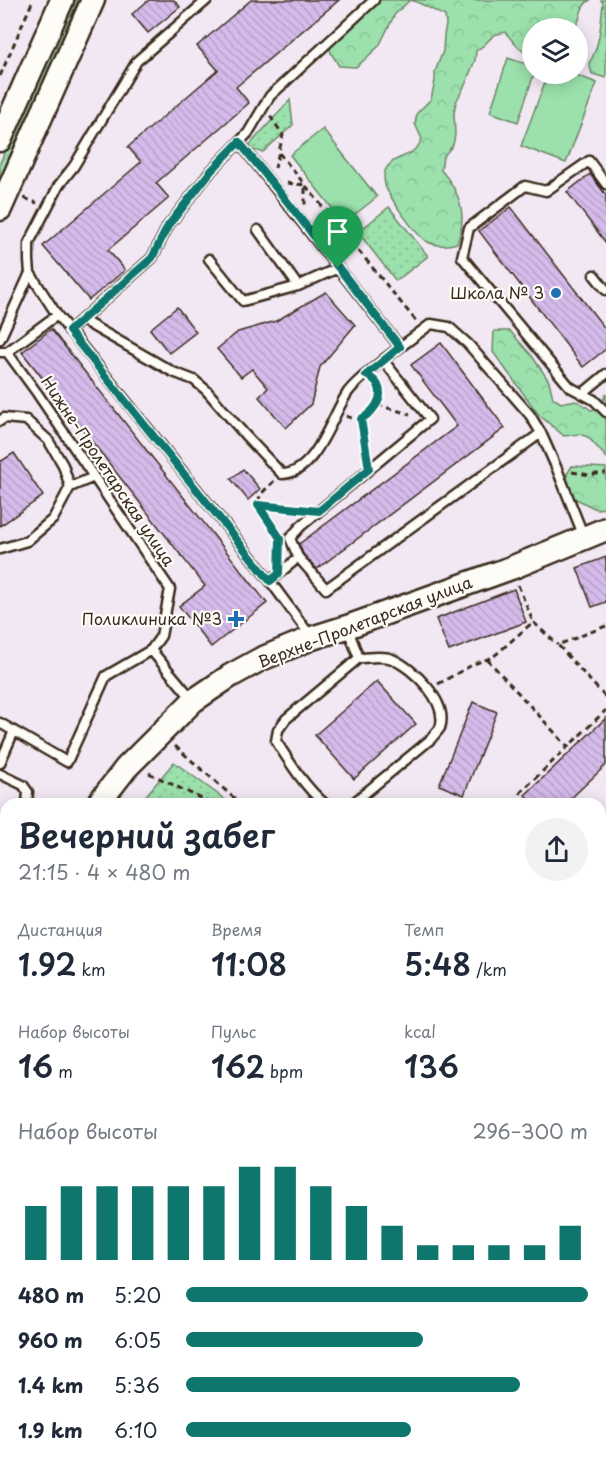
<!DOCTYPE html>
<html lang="ru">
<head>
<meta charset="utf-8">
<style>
  body { margin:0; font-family:"Playpen Sans",sans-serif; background:#f2f2f3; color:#1f2937; height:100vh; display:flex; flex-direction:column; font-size:22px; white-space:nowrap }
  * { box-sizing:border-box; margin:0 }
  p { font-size:20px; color:#747a83 }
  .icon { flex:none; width:33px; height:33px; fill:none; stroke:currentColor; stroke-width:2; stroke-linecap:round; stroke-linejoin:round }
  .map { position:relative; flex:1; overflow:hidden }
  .panel { position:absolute; left:0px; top:798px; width:606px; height:666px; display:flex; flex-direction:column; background:#fff; border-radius:18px 18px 0 0; box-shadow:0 3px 15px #0003 }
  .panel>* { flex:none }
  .controls { position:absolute; left:522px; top:18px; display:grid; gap:12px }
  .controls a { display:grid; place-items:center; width:66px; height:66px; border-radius:50%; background:#fff; box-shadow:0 3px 15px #0003; font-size:30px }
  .pin { position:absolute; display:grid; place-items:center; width:51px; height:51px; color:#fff; margin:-62px -26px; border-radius:50% 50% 50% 0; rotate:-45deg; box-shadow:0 0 6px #0007 }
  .pin .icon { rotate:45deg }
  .round { display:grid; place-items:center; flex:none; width:63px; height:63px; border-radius:32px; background:#f2f2f3 }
  .head { display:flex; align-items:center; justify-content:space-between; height:102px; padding:0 18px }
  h1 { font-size:33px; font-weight:600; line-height:45px }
  .metrics { display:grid; grid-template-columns:repeat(3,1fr); gap:9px; height:102px; padding:6px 18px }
  .metrics div { display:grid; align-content:center }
  .metrics b { font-size:30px; font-weight:600 }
  .metrics small { font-size:16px; font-weight:400 }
  .metrics p { font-size:16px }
  .chart { height:168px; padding:12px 18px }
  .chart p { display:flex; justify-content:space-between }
  .chart svg { width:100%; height:108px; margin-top:6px; stroke:#0f766e; stroke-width:6 }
  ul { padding:0 18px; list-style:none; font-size:20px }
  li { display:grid; grid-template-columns:96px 72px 1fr; align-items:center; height:45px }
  li i { height:15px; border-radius:8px; background:#0f766e }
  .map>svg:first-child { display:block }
  .grass { fill:url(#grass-tufts); stroke:#6c8666; stroke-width:1.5 }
  .forest { fill:url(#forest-crowns); stroke:#6c8666; stroke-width:1.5 }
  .park { fill:url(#park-dots); stroke:#6c8666; stroke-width:1.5 }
  .garden { fill:#9ce1ad; stroke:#6c8666; stroke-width:1.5 }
  .building { fill:url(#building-back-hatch); stroke:#3b2a1e; stroke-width:1.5 }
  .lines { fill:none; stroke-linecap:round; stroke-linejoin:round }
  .lane-casing { stroke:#3b2a1e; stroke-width:13 }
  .secondary-casing { stroke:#3b2a1e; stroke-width:27 }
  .path { stroke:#3b2a1e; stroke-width:3; stroke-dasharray:6 4.5; stroke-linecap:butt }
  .lane { stroke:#fdfcf7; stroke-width:8 }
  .secondary { stroke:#fdfcf7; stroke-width:22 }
  .route-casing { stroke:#fff; stroke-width:12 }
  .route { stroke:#0f766e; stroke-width:8 }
  .poi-dot { fill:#1f6fb2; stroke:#fdfcf7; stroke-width:2 }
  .labels { text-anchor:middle; stroke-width:4.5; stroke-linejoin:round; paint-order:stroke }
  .poi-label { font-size:16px; fill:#3b2a1e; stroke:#fdfcf7; text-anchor:end }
  .street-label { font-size:16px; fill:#3b2a1e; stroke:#fdfcf7 }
</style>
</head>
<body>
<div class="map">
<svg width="606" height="1464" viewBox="0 0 606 1464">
  <defs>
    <pattern id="grass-tufts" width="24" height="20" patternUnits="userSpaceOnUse" patternTransform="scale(1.5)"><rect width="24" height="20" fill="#9ce1ad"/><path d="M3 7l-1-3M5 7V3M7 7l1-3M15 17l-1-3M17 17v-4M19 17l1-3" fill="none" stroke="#87c194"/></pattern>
    <pattern id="forest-crowns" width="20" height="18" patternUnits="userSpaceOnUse" patternTransform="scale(1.5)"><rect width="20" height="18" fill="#9ce1ad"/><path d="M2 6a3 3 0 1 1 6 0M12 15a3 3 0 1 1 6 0" fill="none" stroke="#87c194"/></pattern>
    <pattern id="park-dots" width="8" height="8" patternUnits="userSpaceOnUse" patternTransform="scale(1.5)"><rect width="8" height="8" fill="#9ce1ad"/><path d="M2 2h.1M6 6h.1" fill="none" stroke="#87c194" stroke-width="1.8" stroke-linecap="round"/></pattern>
    <pattern id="building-back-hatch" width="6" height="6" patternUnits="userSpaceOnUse" patternTransform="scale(1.5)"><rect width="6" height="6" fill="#d4bbea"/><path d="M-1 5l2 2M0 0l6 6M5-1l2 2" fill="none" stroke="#b7a1c8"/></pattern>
  </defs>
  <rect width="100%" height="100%" fill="#f1e8f3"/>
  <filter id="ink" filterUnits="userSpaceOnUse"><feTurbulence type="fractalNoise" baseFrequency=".0167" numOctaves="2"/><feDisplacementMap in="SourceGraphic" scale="12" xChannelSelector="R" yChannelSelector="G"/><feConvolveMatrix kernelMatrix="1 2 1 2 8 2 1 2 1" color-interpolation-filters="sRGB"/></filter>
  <g filter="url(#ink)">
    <path class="grass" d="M 69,0 L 78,0 L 0,184 L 0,163 Z
      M 65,1458 L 104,1458 L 120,1464 L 66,1464 Z"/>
    <path class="forest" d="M 374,0 L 590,0 C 577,8 583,20 574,28 L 532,28 L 532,59 L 516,45 L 505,32 L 494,35 L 484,45 L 476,51 L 475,60 L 466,83 L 456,102 L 454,112 L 455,135 L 453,145 L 443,157 L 441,170 C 460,192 468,215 457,243 C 447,246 435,246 426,241 C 415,234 389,197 385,185 C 384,180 383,175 385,171 C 391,157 405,159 414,150 C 418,148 420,143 422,139 L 415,124 L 417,113 L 431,99 L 435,81 L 435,72 L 443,51 L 444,35 L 446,25 L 445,16 C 433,11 423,3 410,0 L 395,14 L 379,46 L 363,61 L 356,67 L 339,66 L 331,53 L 329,43 Z
      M 601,0 L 606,0 L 606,78 L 592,74 L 589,63 C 600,47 601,22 603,3 Z
      M 494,331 L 510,331 L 532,356 L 549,381 L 553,398 L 561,403 C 576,399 579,401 591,410 L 600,408 L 606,393 L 606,457 L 588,437 L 579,434 L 564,436 L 539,415 L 493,352 Z
      M 572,466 L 606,468 L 606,508 L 596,509 L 574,498 L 568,491 L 567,474 Z
      M 600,1212 L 606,1216 L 606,1283 L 600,1279 Z"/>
    <path class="park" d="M 290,100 L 293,125 L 263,152 L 246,149 Z
      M 389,207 L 428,256 L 396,281 L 358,232 Z
      M 174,762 L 231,804 L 139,804 Z"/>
    <path class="garden" d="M 508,58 L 532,66 L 532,74 L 534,74 L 518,122 L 490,112 Z
      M 548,74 L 574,74 L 597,83 L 566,163 L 521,146 Z
      M 323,129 L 377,197 L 344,223 L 290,155 Z"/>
    <path class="building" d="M 149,0 L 174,0 L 180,7 L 148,33 L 132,14 Z
      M 251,0 L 339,0 L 236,87 L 249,103 L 156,183 L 169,198 L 108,250 L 125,270 L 89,300 L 43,246 L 141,162 L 128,147 L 218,70 L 197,46 Z
      M 590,174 L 606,195 L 606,243 L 567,192 Z
      M 511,207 L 606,330 L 606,349 L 583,367 L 479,231 Z
      M 326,292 L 355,325 L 320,367 L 311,404 L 286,428 L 259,397 L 268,388 L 252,369 L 241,377 L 217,349 L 238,332 L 276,321 Z
      M 177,307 L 196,332 L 169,353 L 150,329 Z
      M 51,329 L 267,603 L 211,647 L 179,606 L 205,586 L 22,352 Z
      M 441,343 L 505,428 L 317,569 L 303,554 L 299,544 L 457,426 L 411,365 Z
      M 14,453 L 43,496 L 0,526 L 0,462 Z
      M 243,469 L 260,489 L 248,500 L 231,479 Z
      M 606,557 L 606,602 L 592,607 L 577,568 Z
      M 514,589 L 526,622 L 449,651 L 436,619 Z
      M 377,681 L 416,724 L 354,779 L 315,735 Z
      M 473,702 L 497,712 L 464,795 L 439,785 Z
      M 606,718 L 606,765 L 565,804 L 534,804 L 525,795 Z"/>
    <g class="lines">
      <defs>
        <path id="lane" d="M 207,0 L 137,61 L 74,166 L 59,185 L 29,243 L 29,261 L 30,273 L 57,315 L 270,581 L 312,638
          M 239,142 L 400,347
          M 606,184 L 589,161 L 546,191 L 525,186 L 469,228 L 462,257 L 570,387 L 594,400 L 606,412
          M 258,230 L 298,286
          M 209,259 L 243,301 L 298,286 L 338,268
          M 594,275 L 606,290
          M 82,320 L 173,372 L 194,380 L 206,390 L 245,435 L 282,474 C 316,474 332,415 348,392 C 357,380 372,370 383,360
          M 69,331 L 152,258 L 168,226 L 211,171 L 248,133 L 270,96 L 374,0
          M 0,339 L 30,273
          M 0,352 L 7,352 L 57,315
          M 582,394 L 606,374
          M 0,421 L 4,418 L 26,420 L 48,440 L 63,465 L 70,487
          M 541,433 L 326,589 L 298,557 L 290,538 L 301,526 L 430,419 L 383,360 L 431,324 L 449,327 L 468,344 L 530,415 L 541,433 L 557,469 L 584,537
          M 0,549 L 27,541 L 53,519 L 70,487 L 94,477
          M 270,581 L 293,562
          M 347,627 L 359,658
          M 151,650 L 193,700
          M 0,723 L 67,762 L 106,676 L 151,650 L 161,636 L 170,589 L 37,393 L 7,352
          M 0,763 L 14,731
          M 0,774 L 23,785 L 28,792 L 27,804
          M 325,804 C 305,787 290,763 276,741 L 278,730 L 286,719 L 359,658 C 369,658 383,655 392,659 C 413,668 449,702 440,728 C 438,731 433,736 431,739 L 352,804
          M 600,842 L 606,837
          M 600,884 L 606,891
          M 600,903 L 606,898
          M 0,907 L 6,882
          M 0,975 L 6,978
          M 0,1303 L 6,1306
          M 600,1348 L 606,1348
          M 566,1458 L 572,1464"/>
        <path id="secondary" d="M 0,140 L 62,0
          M 0,209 L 93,0
          M 98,804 L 126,768 L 193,701 L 230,676 L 261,659 L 312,638 L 347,627 L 511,568 L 606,529
          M 0,923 L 6,915
          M 0,1358 L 6,1361
          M 228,1458 L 248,1464"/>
      </defs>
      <use href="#lane" class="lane-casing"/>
      <use href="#secondary" class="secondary-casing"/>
      <path class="path" d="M 0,76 L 33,0
        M 270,116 L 283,135 L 275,168
        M 279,153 L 416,321
        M 287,183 L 305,185 L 305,205
        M 24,198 L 37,203
        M 377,405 L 410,414
        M 346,416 C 351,418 357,420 361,418 C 377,415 385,393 375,381
        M 361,419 L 367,456
        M 572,472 L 589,475 L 606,473
        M 274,481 L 260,495 L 258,505 L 279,537
        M 258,505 L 301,509
        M 518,585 L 533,622
        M 606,626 L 558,645 L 606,698
        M 487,659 L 567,746
        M 438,684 L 474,664 L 493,657 L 533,622 L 558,645
        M 175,746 L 241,804
        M 149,773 L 208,802 L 208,804
        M 517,804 L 521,792 L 606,710
        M 0,959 L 6,962
        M 600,1046 L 606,1051"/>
      <use href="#lane" class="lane"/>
      <use href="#secondary" class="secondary"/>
    </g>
  </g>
  <g class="lines" filter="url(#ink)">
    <defs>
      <path id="route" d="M 239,142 L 286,200 L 400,347 L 366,375 C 370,377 376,380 378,385 C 385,399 372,413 361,419 L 369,469 L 319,511 L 258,505 L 280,538 L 279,574 L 270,581 L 69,331 L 152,258 L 168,226 L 211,171 Z"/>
    </defs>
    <use href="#route" class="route-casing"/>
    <use href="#route" class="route"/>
  </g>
  <g class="poi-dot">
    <circle cx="556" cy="293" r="6"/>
    <path d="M233 610h6v6h6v6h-6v6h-6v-6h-6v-6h6z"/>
  </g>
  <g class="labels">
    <g class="poi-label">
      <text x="544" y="299">Школа № 3</text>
      <text x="222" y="625">Поликлиника №3</text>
    </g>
    <g class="street-label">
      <text transform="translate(108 471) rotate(56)" y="6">Нижне-Пролетарская улица</text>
      <text transform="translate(365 622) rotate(-21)" y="6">Верхне-Пролетарская улица</text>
    </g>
  </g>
</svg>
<div class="controls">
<a><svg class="icon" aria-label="layers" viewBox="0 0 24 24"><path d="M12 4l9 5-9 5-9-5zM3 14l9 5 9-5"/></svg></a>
</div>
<div class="pin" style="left:338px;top:268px;background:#1e9e55"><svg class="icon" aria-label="arrive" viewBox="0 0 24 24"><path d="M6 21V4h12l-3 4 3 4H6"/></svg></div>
<section class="panel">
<div class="head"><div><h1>Вечерний забег</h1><p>21:15 · 4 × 480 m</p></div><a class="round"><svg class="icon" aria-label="share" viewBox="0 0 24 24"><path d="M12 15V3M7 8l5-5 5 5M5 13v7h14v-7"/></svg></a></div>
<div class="metrics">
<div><p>Дистанция</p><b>1.92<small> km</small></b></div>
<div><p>Время</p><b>11:08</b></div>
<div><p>Темп</p><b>5:48<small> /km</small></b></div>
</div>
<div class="metrics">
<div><p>Набор высоты</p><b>16<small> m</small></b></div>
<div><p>Пульс</p><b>162<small> bpm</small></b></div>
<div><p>kcal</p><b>136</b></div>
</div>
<div class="chart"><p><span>Набор высоты</span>296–300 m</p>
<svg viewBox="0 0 160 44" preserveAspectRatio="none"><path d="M5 44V22M15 44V14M25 44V14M35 44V14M45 44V14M55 44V14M65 44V6M75 44V6M85 44V14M95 44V22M105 44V30M115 44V38M125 44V38M135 44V38M145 44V38M155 44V30"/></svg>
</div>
<ul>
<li><b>480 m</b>5:20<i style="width:100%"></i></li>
<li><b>960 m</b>6:05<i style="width:59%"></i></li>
<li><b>1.4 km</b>5:36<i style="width:83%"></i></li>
<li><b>1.9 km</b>6:10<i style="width:56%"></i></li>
</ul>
</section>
</div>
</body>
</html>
